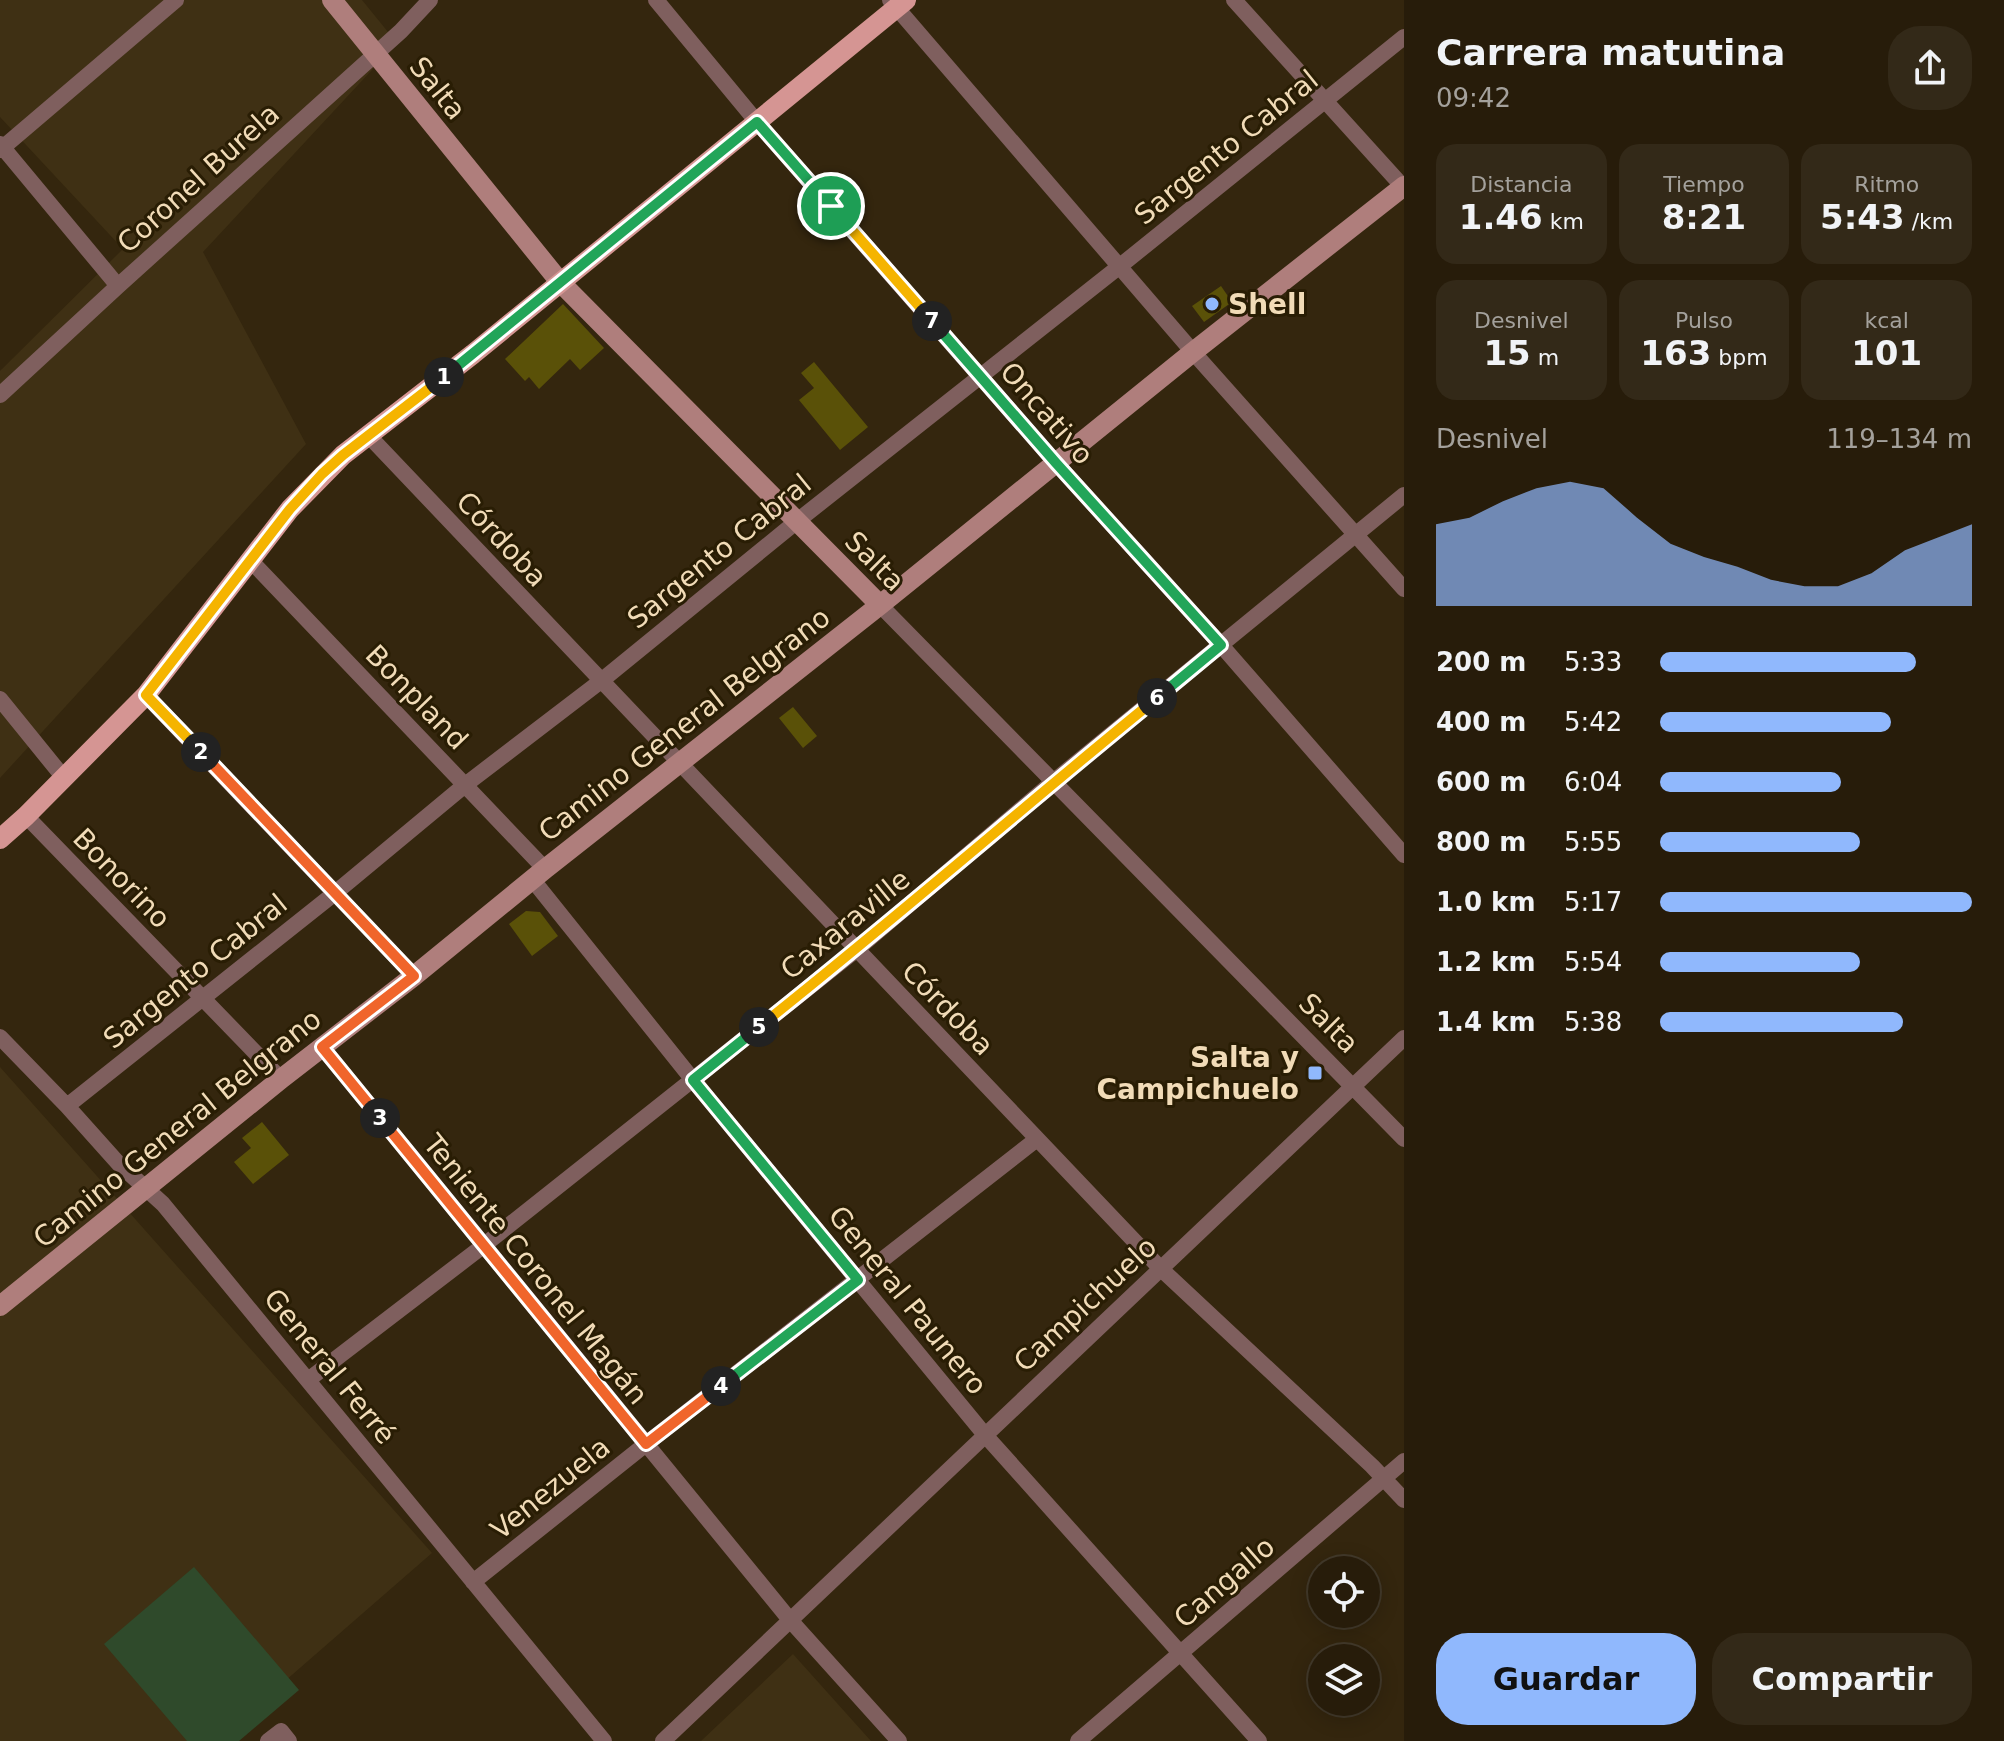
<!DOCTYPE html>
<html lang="es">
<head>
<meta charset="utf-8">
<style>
  body { margin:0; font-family:"DejaVu Sans",sans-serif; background:#332918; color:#f1f3f6; height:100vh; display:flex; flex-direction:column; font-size:30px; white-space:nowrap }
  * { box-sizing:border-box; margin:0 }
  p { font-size:26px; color:#a4a19c }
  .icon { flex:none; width:44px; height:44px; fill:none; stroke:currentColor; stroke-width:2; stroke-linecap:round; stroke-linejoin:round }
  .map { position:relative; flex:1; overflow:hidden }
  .panel { display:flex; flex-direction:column; background:#271c0a; width:600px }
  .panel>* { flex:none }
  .fabs { position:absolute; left:1308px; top:1556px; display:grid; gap:16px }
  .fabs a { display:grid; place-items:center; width:72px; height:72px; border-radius:50%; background:#271c0a; box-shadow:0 4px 20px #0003,0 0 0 2px #433a2b; font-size:40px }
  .pin { position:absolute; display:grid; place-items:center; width:68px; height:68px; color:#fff; margin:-34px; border:4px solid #fff; border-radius:50%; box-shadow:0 2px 8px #0007 }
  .km { position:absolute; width:40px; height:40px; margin:-20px; border-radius:50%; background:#222; color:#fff; font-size:22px; line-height:40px; text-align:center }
  .round { display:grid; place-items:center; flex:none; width:84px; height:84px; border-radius:32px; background:#332918 }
  .head { display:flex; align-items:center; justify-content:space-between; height:136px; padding:0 32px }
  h1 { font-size:36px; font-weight:700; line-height:60px }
  .figures { display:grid; grid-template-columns:repeat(3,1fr); gap:12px; height:136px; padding:8px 32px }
  .figures div { display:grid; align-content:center; border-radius:20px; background:#332918; text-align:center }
  .figures b { font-size:34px; font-weight:700 }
  .figures small { font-size:22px; font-weight:400 }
  .figures p { font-size:22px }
  .chart { height:224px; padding:16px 32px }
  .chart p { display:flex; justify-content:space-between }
  .chart svg { width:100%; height:144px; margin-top:8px; fill:#90b8fd; opacity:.7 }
  .primary-button { display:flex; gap:16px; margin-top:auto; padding:16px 32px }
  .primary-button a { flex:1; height:92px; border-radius:32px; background:#90b8fd; color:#111; font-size:32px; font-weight:700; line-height:92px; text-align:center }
  .primary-button a+a { background:#332918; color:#f1f3f6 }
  ul { padding:0 32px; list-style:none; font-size:26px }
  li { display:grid; grid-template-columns:128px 96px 1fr; align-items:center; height:60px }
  li i { height:20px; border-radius:10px; background:#90b8fd }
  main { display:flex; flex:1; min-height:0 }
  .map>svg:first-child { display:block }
  .built { fill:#3f3014 }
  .green { fill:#2f4a2b }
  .building { fill:#5a5108 }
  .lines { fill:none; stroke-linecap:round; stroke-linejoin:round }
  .street { stroke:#7f5f5e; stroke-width:16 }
  .secondary { stroke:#af7e7c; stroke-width:20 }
  .primary { stroke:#d59593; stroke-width:20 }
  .split-1-casing { stroke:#fff; stroke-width:16 }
  .split-2-casing { stroke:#fff; stroke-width:16 }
  .split-3-casing { stroke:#fff; stroke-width:16 }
  .split-4-casing { stroke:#fff; stroke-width:16 }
  .split-5-casing { stroke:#fff; stroke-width:16 }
  .split-6-casing { stroke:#fff; stroke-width:16 }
  .split-7-casing { stroke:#fff; stroke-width:16 }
  .split-8-casing { stroke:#fff; stroke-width:16 }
  .split-1 { stroke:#22a559; stroke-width:10 }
  .split-2 { stroke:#f5b400; stroke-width:10 }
  .split-3 { stroke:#f0652b; stroke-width:10 }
  .split-4 { stroke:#f0652b; stroke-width:10 }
  .split-5 { stroke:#22a559; stroke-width:10 }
  .split-6 { stroke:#f5b400; stroke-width:10 }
  .split-7 { stroke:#22a559; stroke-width:10 }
  .split-8 { stroke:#f5b400; stroke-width:10 }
  .poi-dot { fill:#90b8fd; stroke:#291d04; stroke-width:3 }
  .labels { text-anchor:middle; stroke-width:6; stroke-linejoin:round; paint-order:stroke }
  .street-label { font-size:28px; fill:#f1dbb7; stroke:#291d04 }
  .poi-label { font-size:28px; font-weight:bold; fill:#f1dbb7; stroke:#291d04; text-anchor:start }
</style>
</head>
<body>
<main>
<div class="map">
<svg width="1404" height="1741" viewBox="0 0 1404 1741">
  <rect width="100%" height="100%" fill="#34260e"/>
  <path class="built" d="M 0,0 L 362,0 L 397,43 L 203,252 L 306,444 L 0,778 L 0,371 L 123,249 L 0,117 Z
    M 0,1067 L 432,1553 L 216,1741 L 0,1741 Z
    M 793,1654 L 871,1741 L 701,1741 Z"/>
  <path class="green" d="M 194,1567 L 299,1690 L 239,1741 L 187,1741 L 104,1644 Z"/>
  <path class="building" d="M 1221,286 L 1232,302 L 1204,322 L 1192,306 Z
    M 563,304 L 604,348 L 580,370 L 570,359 L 539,389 L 529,377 L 525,381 L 505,359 Z
    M 814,362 L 868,427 L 840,450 L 799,400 L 814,388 L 801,373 Z
    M 793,707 L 817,736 L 803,748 L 779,718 Z
    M 526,911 L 540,912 L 558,936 L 532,956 L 509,924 Z
    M 262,1122 L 289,1155 L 253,1184 L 234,1162 L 251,1148 L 242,1138 Z"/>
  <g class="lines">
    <path class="street" d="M 656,0 L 757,122 L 1056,463 L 1221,645 L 1404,855
      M 890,0 L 1193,352 L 1404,589
      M 1234,0 L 1404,188
      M 0,144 L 118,286
      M 0,150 L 176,0
      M 0,395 L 118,286 L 401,31 L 430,0
      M 368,435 L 1161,1269 L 1372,1466 L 1404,1500
      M 251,561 L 545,869
      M 880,605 L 1404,1139
      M 146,695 L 414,976
      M 0,699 L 64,778
      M 26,816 L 281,1079
      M 532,879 L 693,1080 L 985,1435 L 1259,1741
      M 0,1037 L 67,1106 L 118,1163 L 163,1204 L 604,1741
      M 322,1047 L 790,1620 L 899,1741
      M 67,1106 L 335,893 L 465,785 L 601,681 L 796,522 L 1120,266 L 1404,37
      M 308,1380 L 483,1246 L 856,950 L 1053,782 L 1404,495
      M 473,1582 L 646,1444 L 1037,1139
      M 268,1741 L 281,1731 L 289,1741
      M 663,1741 L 1404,1038
      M 1078,1741 L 1404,1461"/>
    <path class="secondary" d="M 332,0 L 560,282 L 880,605
      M 0,1306 L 281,1079 L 414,976 L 545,869 L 880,605 L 1193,352 L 1404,186"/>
    <path class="primary" d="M 0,839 L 26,816 L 146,695 L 290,509 L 343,455 L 473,354 L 906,0"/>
  </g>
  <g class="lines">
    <defs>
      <path id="split-1" d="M 444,377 L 757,122 L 831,206"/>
      <path id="split-2" d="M 201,752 L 146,695 L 290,509 L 322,474 L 343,455 L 444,377"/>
      <path id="split-3" d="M 201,752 L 414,976 L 322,1047 L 380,1118"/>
      <path id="split-4" d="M 380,1118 L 646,1444 L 721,1386"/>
      <path id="split-5" d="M 721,1386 L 858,1280 L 693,1080 L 759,1027"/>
      <path id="split-6" d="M 759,1027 C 894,920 1023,807 1157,698"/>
      <path id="split-7" d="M 932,321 L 1056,463 L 1221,645 L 1157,698"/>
      <path id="split-8" d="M 831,206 L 932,321"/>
    </defs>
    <use href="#split-1" class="split-1-casing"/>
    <use href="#split-2" class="split-2-casing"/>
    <use href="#split-3" class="split-3-casing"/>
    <use href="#split-4" class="split-4-casing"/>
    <use href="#split-5" class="split-5-casing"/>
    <use href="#split-6" class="split-6-casing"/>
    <use href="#split-7" class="split-7-casing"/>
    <use href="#split-8" class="split-8-casing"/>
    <use href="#split-1" class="split-1"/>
    <use href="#split-2" class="split-2"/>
    <use href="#split-3" class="split-3"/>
    <use href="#split-4" class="split-4"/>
    <use href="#split-5" class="split-5"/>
    <use href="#split-6" class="split-6"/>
    <use href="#split-7" class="split-7"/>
    <use href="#split-8" class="split-8"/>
  </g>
  <g class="poi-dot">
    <circle cx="1212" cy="304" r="8"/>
    <rect x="1307" y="1065" width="16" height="16" rx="4"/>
  </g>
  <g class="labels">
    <g class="street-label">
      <text transform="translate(438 88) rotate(51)" y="10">Salta</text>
      <text transform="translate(1226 147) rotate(-39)" y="10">Sargento Cabral</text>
      <text transform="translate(198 178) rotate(-42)" y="10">Coronel Burela</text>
      <text transform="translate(1047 413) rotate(49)" y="10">Oncativo</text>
      <text transform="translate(502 539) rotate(47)" y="10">Córdoba</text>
      <text transform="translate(719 551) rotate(-39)" y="10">Sargento Cabral</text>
      <text transform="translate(875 561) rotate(45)" y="10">Salta</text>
      <text transform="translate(417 697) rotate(46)" y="10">Bonpland</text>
      <text transform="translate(684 724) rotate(-38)" y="10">Camino General Belgrano</text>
      <text transform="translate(122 878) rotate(46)" y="10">Bonorino</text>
      <text transform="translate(845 924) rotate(-39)" y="10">Caxaraville</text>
      <text transform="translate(195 971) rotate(-39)" y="10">Sargento Cabral</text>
      <text transform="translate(948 1008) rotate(46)" y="10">Córdoba</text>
      <text transform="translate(1329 1023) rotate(45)" y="10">Salta</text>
      <text transform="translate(177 1128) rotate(-39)" y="10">Camino General Belgrano</text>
      <text transform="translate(536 1269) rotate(51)" y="10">Teniente Coronel Magán</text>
      <text transform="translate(908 1300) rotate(51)" y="10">General Paunero</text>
      <text transform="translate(1085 1304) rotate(-43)" y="10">Campichuelo</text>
      <text transform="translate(330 1366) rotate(51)" y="10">General Ferré</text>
      <text transform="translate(550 1488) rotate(-39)" y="10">Venezuela</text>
      <text transform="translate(1224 1582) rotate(-41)" y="10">Cangallo</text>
    </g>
    <g class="poi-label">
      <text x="1228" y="314">Shell</text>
      <text x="1299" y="1067" text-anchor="end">Salta y<tspan x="1299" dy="32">Campichuelo</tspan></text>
    </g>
  </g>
</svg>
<div class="fabs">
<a><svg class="icon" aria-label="locate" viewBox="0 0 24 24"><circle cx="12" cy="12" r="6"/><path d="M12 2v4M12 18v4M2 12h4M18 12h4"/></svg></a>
<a><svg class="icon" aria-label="layers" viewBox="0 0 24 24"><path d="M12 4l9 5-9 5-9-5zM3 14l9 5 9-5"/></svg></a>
</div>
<div class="pin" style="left:831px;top:206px;background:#1e9e55"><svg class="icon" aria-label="arrive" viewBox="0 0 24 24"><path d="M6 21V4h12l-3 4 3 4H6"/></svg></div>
<b class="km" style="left:444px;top:377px">1</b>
<b class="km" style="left:201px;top:752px">2</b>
<b class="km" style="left:380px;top:1118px">3</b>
<b class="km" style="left:721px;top:1386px">4</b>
<b class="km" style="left:759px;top:1027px">5</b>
<b class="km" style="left:1157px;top:698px">6</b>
<b class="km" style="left:932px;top:321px">7</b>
</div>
<section class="panel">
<div class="head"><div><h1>Carrera matutina</h1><p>09:42</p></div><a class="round"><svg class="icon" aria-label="share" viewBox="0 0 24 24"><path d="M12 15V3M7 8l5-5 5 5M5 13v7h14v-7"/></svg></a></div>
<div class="figures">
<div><p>Distancia</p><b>1.46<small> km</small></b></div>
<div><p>Tiempo</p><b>8:21</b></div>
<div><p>Ritmo</p><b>5:43<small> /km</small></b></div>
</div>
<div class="figures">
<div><p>Desnivel</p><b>15<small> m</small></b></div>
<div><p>Pulso</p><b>163<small> bpm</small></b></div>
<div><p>kcal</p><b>101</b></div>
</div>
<div class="chart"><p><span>Desnivel</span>119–134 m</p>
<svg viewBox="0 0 160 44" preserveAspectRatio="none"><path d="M0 44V19L10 17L20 12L30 8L40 6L50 8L60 17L70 25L80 29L90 32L100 36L110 38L120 38L130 34L140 27L150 23L160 19V44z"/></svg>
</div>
<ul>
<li><b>200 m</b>5:33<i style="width:82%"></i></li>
<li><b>400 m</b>5:42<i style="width:74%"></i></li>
<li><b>600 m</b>6:04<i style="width:58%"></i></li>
<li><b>800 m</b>5:55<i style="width:64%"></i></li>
<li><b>1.0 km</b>5:17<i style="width:100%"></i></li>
<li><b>1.2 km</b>5:54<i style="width:64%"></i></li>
<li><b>1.4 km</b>5:38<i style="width:78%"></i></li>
</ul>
<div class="primary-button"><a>Guardar</a><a>Compartir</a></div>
</section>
</main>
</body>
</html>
